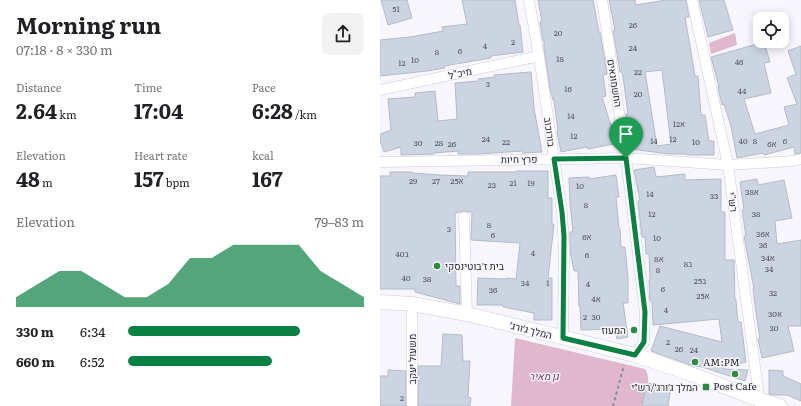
<!DOCTYPE html>
<html lang="en">
<head>
<meta charset="utf-8">
<style>
  body { margin:0; font-family:Literata,Heebo,serif; background:#f2f2f2; color:#202124; height:100vh; display:flex; flex-direction:column; font-size:15px; white-space:nowrap }
  * { box-sizing:border-box; margin:0 }
  p { font-size:13px; color:#757577 }
  .icon { flex:none; width:22px; height:22px; fill:none; stroke:currentColor; stroke-width:2; stroke-linecap:round; stroke-linejoin:round }
  .map { position:relative; flex:1; overflow:hidden }
  .details { display:flex; flex-direction:column; background:#fff; width:380px }
  .details>* { flex:none }
  .tools { position:absolute; left:373px; top:12px; display:grid; gap:8px }
  .tools a { display:grid; place-items:center; width:36px; height:36px; border-radius:8px; background:#fff; box-shadow:0 2px 10px #0003; font-size:20px }
  .pin { position:absolute; display:grid; place-items:center; width:34px; height:34px; color:#fff; margin:-41px -17px; border-radius:50% 50% 50% 0; rotate:-45deg; box-shadow:0 0 4px #0007 }
  .pin .icon { rotate:45deg }
  .round { display:grid; place-items:center; flex:none; width:42px; height:42px; border-radius:8px; background:#f2f2f2 }
  .head { display:flex; align-items:center; justify-content:space-between; height:68px; padding:0 16px }
  h1 { font-size:22px; font-weight:700; line-height:30px }
  .metrics { display:grid; grid-template-columns:repeat(3,1fr); gap:6px; height:68px; padding:4px 16px }
  .metrics div { display:grid; align-content:center }
  .metrics b { font-size:20px; font-weight:700 }
  .metrics small { font-size:11px; font-weight:400 }
  .metrics p { font-size:11px }
  .chart { height:112px; padding:8px 16px }
  .chart p { display:flex; justify-content:space-between }
  .chart svg { width:100%; height:72px; margin-top:4px; fill:#0b8043; opacity:.7 }
  ul { padding:0 16px; list-style:none; font-size:13px }
  li { display:grid; grid-template-columns:64px 48px 1fr; align-items:center; height:30px }
  li i { height:10px; border-radius:5px; background:#0b8043 }
  main { display:flex; flex:1; min-height:0 }
  .map>svg:first-child { display:block }
  .green { fill:#dfb8cb }
  .building { fill:#ccd4e1; stroke:#b3bbc7; fill-rule:evenodd }
  .lines { fill:none; stroke-linecap:round; stroke-linejoin:round }
  .street-casing { stroke:#cccbd9; stroke-width:11 }
  .secondary-casing { stroke:#cccbd9; stroke-width:15 }
  .path { stroke:#8a8a91; stroke-width:2; stroke-dasharray:3 3; stroke-linecap:butt }
  .street { stroke:#fff; stroke-width:10 }
  .secondary { stroke:#fff; stroke-width:14 }
  .route-casing { stroke:#fff; stroke-width:8 }
  .route { stroke:#0b8043; stroke-width:5 }
  .poi-dot { fill:#2c8b3e; stroke:#f7f6ff; stroke-width:1.5 }
  .labels { text-anchor:middle; stroke-width:3; stroke-linejoin:round; paint-order:stroke }
  .number-label { font-size:8px; fill:#52545c }
  .street-label { font-size:10px; fill:#2a2a2f; stroke:#f7f6ff }
  .poi-label { font-size:10px; fill:#2a2a2f; stroke:#f7f6ff; text-anchor:start }
  .park-label { font-size:10px; font-style:italic; fill:#682e4e; stroke:#f7f6ff }
</style>
</head>
<body>
<main>
<section class="details">
<div class="head"><div><h1>Morning run</h1><p>07:18 · 8 × 330 m</p></div><a class="round"><svg class="icon" aria-label="share" viewBox="0 0 24 24"><path d="M12 15V3M7 8l5-5 5 5M5 13v7h14v-7"/></svg></a></div>
<div class="metrics">
<div><p>Distance</p><b>2.64<small> km</small></b></div>
<div><p>Time</p><b>17:04</b></div>
<div><p>Pace</p><b>6:28<small> /km</small></b></div>
</div>
<div class="metrics">
<div><p>Elevation</p><b>48<small> m</small></b></div>
<div><p>Heart rate</p><b>157<small> bpm</small></b></div>
<div><p>kcal</p><b>167</b></div>
</div>
<div class="chart"><p><span>Elevation</span>79–83 m</p>
<svg viewBox="0 0 160 44" preserveAspectRatio="none"><path d="M0 44V38L10 30L20 22L30 22L40 30L50 38L60 38L70 30L80 14L90 14L100 6L110 6L120 6L130 6L140 22L150 30L160 38V44z"/></svg>
</div>
<ul>
<li><b>330 m</b>6:34<i style="width:73%"></i></li>
<li><b>660 m</b>6:52<i style="width:61%"></i></li>
</ul>
</section>
<div class="map">
<svg width="421" height="406" viewBox="0 0 421 406">
  <rect width="100%" height="100%" fill="#f7f6ff"/>
  <path class="green" d="M 355,33 L 357,45 L 331,54 L 329,43 Z
    M 135,338 L 265,369 C 271,376 267,397 266,406 L 131,406 Z"/>
  <path class="building" d="M 1,0 L 27,0 L 32,18 L 8,25 Z
    M 82,0 L 135,0 L 139,25 L 140,25 L 143,52 L 111,56 L 111,58 L 64,66 L 65,68 L 47,71 L 0,76 L 0,40 L 30,37 L 63,31 L 62,27 L 87,24 Z
    M 158,0 L 213,0 L 219,32 L 220,32 L 227,74 L 223,75 L 226,96 L 222,97 L 232,129 L 234,144 L 208,149 L 207,147 L 181,152 L 177,132 L 178,131 L 174,100 L 173,100 L 170,88 L 164,49 L 164,41 L 163,41 L 160,22 L 162,22 Z
    M 229,0 L 255,0 L 256,5 L 286,0 L 306,0 L 309,17 L 305,17 L 315,76 L 318,76 L 321,115 L 325,115 L 329,141 L 334,141 L 334,155 L 307,155 L 307,154 L 289,154 L 251,149 L 246,114 L 248,114 L 244,84 L 242,72 L 240,72 L 233,30 L 235,30 ZM 282,70 L 291,144 L 277,146 L 265,72 Z
    M 319,0 L 344,0 L 353,30 L 328,37 Z
    M 384,42 L 390,62 L 384,63 L 391,93 L 364,99 L 375,134 L 409,125 L 404,107 L 417,104 L 407,78 L 416,74 L 408,51 L 421,46 L 421,153 L 415,154 L 414,147 L 384,155 L 383,153 L 357,158 L 351,126 L 344,104 L 342,105 L 338,87 L 339,87 L 331,57 Z
    M 151,72 L 154,108 L 162,152 L 143,153 L 142,151 L 99,154 L 78,154 L 78,151 L 54,153 L 54,154 L 21,155 L 21,147 L 4,152 L 0,141 L 0,134 L 11,130 L 8,99 L 35,97 L 35,93 L 55,91 L 58,121 L 77,119 L 75,83 L 98,81 L 98,79 L 115,77 L 114,75 Z
    M 274,167 L 276,177 L 305,174 L 305,180 L 341,179 L 341,212 L 345,212 L 345,260 L 354,260 L 355,300 L 356,300 L 358,322 L 361,322 L 366,362 L 344,367 L 344,369 L 368,370 L 365,381 L 322,367 L 313,366 L 271,351 L 280,326 L 342,342 L 339,319 L 273,325 L 272,301 L 270,301 L 269,280 L 270,280 L 269,254 L 266,254 L 265,237 L 262,237 L 258,201 L 260,201 L 254,170 Z
    M 136,171 L 168,171 L 168,198 L 172,198 L 172,224 L 174,224 L 168,278 L 172,278 L 172,320 L 154,320 L 154,313 L 123,307 L 123,305 L 97,305 L 98,278 L 127,279 L 127,278 L 136,279 L 140,243 L 91,240 L 92,212 L 88,212 L 84,211 L 80,212 L 75,213 L 76,286 L 80,286 L 80,304 L 35,292 L 35,289 L 0,289 L 0,176 L 10,176 L 10,172 L 32,172 L 32,173 L 60,175 L 88,176 L 88,172 L 136,172 Z
    M 236,175 L 239,197 L 236,197 L 239,229 L 240,229 L 241,247 L 245,247 L 248,278 L 248,303 L 243,303 L 248,337 L 237,339 L 235,329 L 201,330 L 200,306 L 199,306 L 198,271 L 194,271 L 190,251 L 190,232 L 193,232 L 190,203 L 189,178 L 209,177 L 209,179 Z
    M 377,179 L 378,185 L 404,180 L 412,218 L 395,221 L 397,244 L 421,240 L 421,326 L 408,326 L 414,351 L 382,358 L 378,339 L 380,339 L 375,306 L 373,289 L 374,289 L 364,236 L 366,236 L 362,210 L 364,210 L 360,182 Z
    M 63,334 L 82,335 L 83,361 L 90,361 L 88,397 L 91,398 L 90,406 L 38,406 L 38,366 L 61,366 Z
    M 8,370 L 26,371 L 26,406 L 0,406 L 0,376 L 8,376 Z
    M 389,370 L 403,371 L 403,376 L 421,384 L 421,401 L 407,395 L 393,395 L 389,394 Z
    M 266,383 L 291,387 L 288,406 L 262,406 Z"/>
  <g class="lines">
    <defs>
      <path id="street" d="M 149,0 L 159,56 L 182,212 L 184,249 L 183,338
        M 222,0 L 246,158 L 265,312 L 264,342 L 255,355
        M 312,0 L 348,165 L 380,404
        M 0,90 L 159,56
        M 0,162 L 246,158 L 348,165 L 398,162 L 413,161 L 421,159
        M 84,217 L 87,314
        M 32,406 L 32,312"/>
      <path id="secondary" d="M 0,302 L 32,304 L 87,314 L 255,355 L 311,374 L 380,400 L 400,406"/>
    </defs>
    <use href="#street" class="street-casing"/>
    <use href="#secondary" class="secondary-casing"/>
    <path class="path" d="M 233,406 L 244,365"/>
    <use href="#street" class="street"/>
    <use href="#secondary" class="secondary"/>
  </g>
  <g class="lines">
    <defs>
      <path id="route" d="M 246,158 L 265,312 L 264,342 L 255,355 L 183,338 L 184,236 L 182,212 L 174,159 Z"/>
    </defs>
    <use href="#route" class="route-casing"/>
    <use href="#route" class="route"/>
  </g>
  <g class="poi-dot">
    <circle cx="57" cy="266" r="4"/>
    <circle cx="254" cy="330" r="4"/>
    <circle cx="315" cy="362" r="4"/>
    <circle cx="355" cy="374" r="4"/>
    <rect x="322" y="383" width="8" height="8" rx="2"/>
  </g>
  <g class="labels">
    <g class="number-label">
      <text x="16" y="12">51</text>
      <text x="253" y="28">26</text>
      <text x="178" y="36">20</text>
      <text x="133" y="45">2</text>
      <text x="105" y="49">4</text>
      <text x="253" y="51">24</text>
      <text x="80" y="54">6</text>
      <text x="57" y="55">8</text>
      <text x="180" y="62">18</text>
      <text x="35" y="63">10</text>
      <text x="359" y="65">46</text>
      <text x="22" y="66">12</text>
      <text x="258" y="75">22</text>
      <text x="108" y="87">3</text>
      <text x="188" y="92">16</text>
      <text x="362" y="94">44</text>
      <text x="258" y="97">20</text>
      <text x="191" y="119">14</text>
      <text x="299" y="127">12א</text>
      <text x="194" y="139">12</text>
      <text x="106" y="142">24</text>
      <text x="293" y="142">12</text>
      <text x="274" y="144">14</text>
      <text x="363" y="144">40</text>
      <text x="375" y="144">8</text>
      <text x="405" y="144">6</text>
      <text x="126" y="145">22</text>
      <text x="316" y="145">10</text>
      <text x="38" y="146">30</text>
      <text x="59" y="146">28</text>
      <text x="72" y="147">26</text>
      <text x="392" y="147">6א</text>
      <text x="33" y="184">29</text>
      <text x="56" y="184">27</text>
      <text x="77" y="184">25א</text>
      <text x="133" y="186">21</text>
      <text x="151" y="186">19</text>
      <text x="112" y="188">23</text>
      <text x="200" y="189">10</text>
      <text x="372" y="195">38א</text>
      <text x="270" y="197">14</text>
      <text x="334" y="199">33</text>
      <text x="206" y="208">8</text>
      <text x="272" y="217">12</text>
      <text x="376" y="217">38</text>
      <text x="109" y="228">8</text>
      <text x="69" y="232">3</text>
      <text x="383" y="237">36א</text>
      <text x="113" y="238">6</text>
      <text x="207" y="240">6א</text>
      <text x="277" y="241">10</text>
      <text x="383" y="248">36</text>
      <text x="153" y="256">4</text>
      <text x="22" y="257">40ב</text>
      <text x="207" y="258">6</text>
      <text x="388" y="261">34א</text>
      <text x="279" y="262">8א</text>
      <text x="308" y="267">8ב</text>
      <text x="389" y="272">34</text>
      <text x="278" y="273">8</text>
      <text x="26" y="281">40</text>
      <text x="47" y="282">38</text>
      <text x="320" y="284">25ב</text>
      <text x="145" y="286">34</text>
      <text x="168" y="286">1</text>
      <text x="208" y="287">4</text>
      <text x="283" y="292">6</text>
      <text x="113" y="293">36</text>
      <text x="393" y="296">32</text>
      <text x="323" y="299">25א</text>
      <text x="216" y="302">4א</text>
      <text x="286" y="313">4</text>
      <text x="395" y="317">30א</text>
      <text x="205" y="320">2</text>
      <text x="216" y="320">30</text>
      <text x="394" y="331">30</text>
      <text x="288" y="345">2</text>
      <text x="299" y="352">26</text>
      <text x="314" y="353">24</text>
      <text x="22" y="401">2</text>
    </g>
    <g class="street-label">
      <text transform="translate(80 73) rotate(-12)" y="4">מיכ"ל</text>
      <text transform="translate(235 83) rotate(81)" y="4">החשמונאים</text>
      <text transform="translate(170 132) rotate(82)" y="4">בורוכוב</text>
      <text transform="translate(139 159) rotate(-1)" y="4">פרץ חיות</text>
      <text transform="translate(353 202) rotate(82)" y="4">רש"י</text>
      <text transform="translate(151 330) rotate(14)" y="4">המלך ג׳ורג׳</text>
      <text transform="translate(32 359) rotate(-90)" y="4">משעול יעקב</text>
    </g>
    <g class="poi-label">
      <text x="65" y="270">בית ז'בוטינסקי</text>
      <text x="246" y="334" text-anchor="end">המעוז</text>
      <text x="323" y="366">AM:PM</text>
      <text x="355" y="390" text-anchor="middle">Post Cafe</text>
      <text x="318" y="391" text-anchor="end">המלך ג׳ורג׳/רש״י</text>
    </g>
    <g class="park-label">
      <text x="164" y="380">גן מאיר</text>
    </g>
  </g>
</svg>
<div class="tools">
<a><svg class="icon" aria-label="locate" viewBox="0 0 24 24"><circle cx="12" cy="12" r="6"/><path d="M12 2v4M12 18v4M2 12h4M18 12h4"/></svg></a>
</div>
<div class="pin" style="left:246px;top:158px;background:#1e9e55"><svg class="icon" aria-label="arrive" viewBox="0 0 24 24"><path d="M6 21V4h12l-3 4 3 4H6"/></svg></div>
</div>
</main>
</body>
</html>
